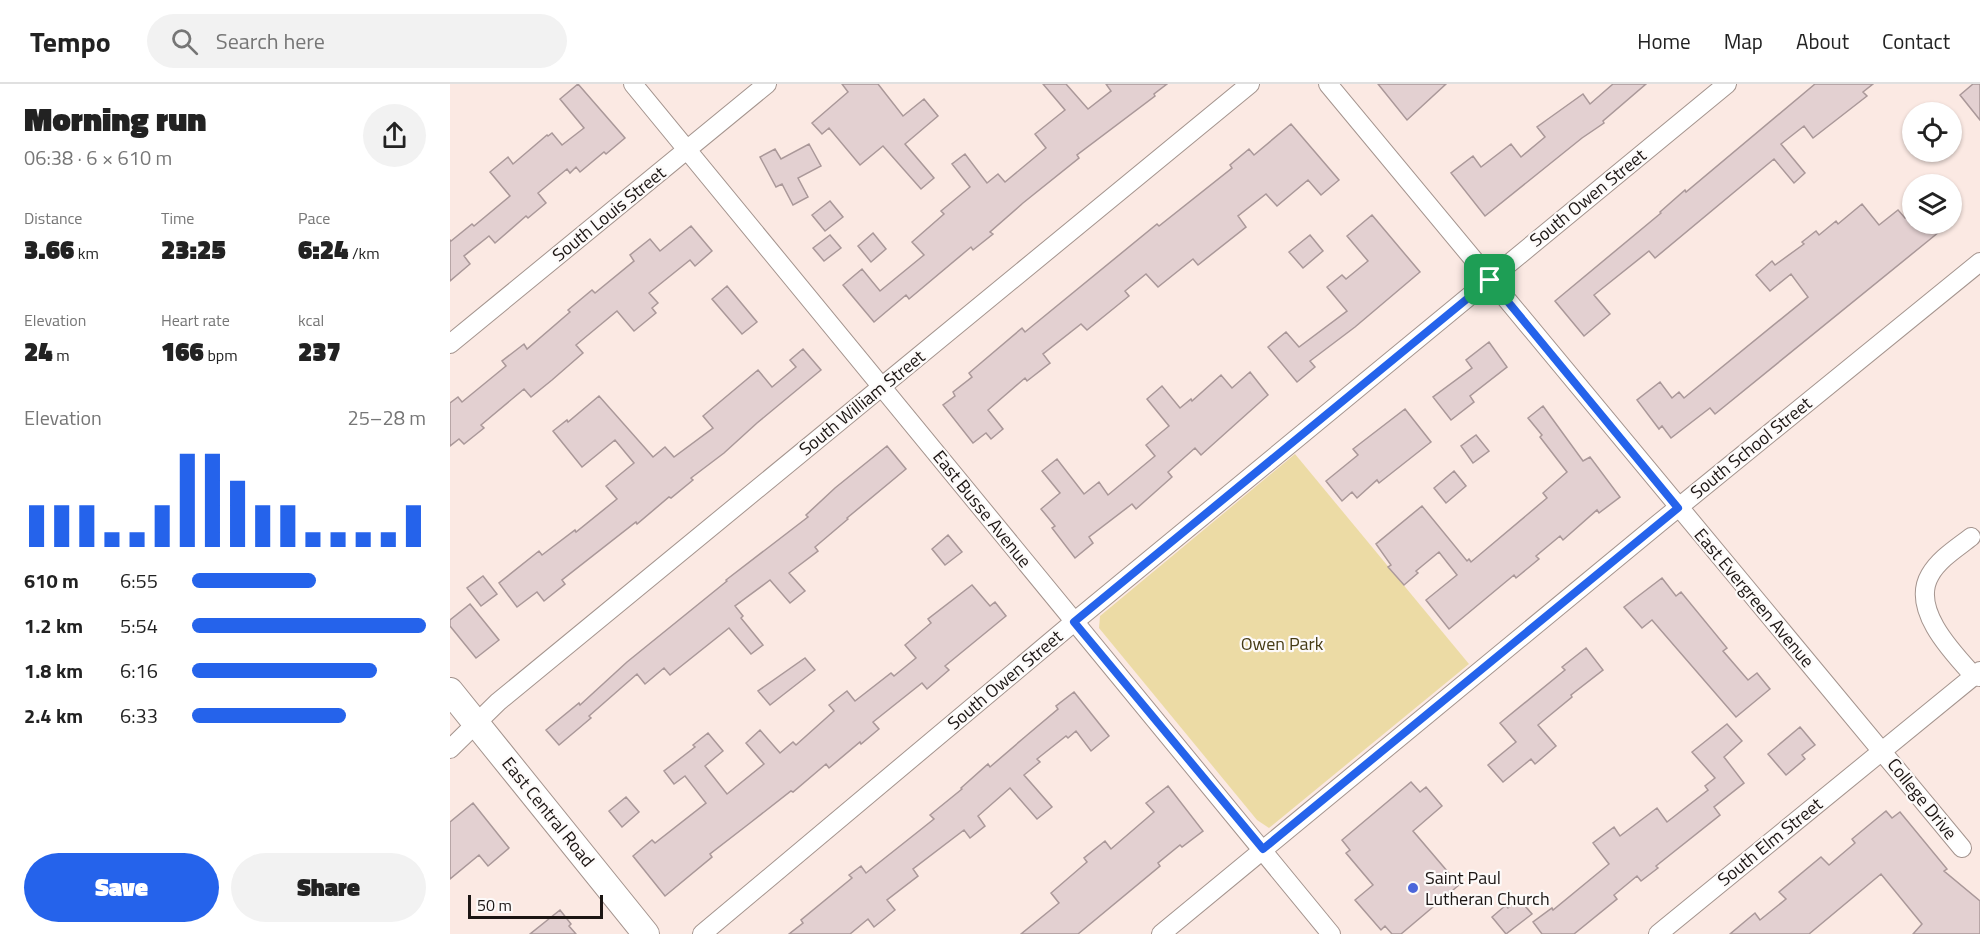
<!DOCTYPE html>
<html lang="en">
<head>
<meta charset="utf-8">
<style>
  body { margin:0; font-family:"Titillium Web",sans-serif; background:#f2f2f2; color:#222; height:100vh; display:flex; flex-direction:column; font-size:22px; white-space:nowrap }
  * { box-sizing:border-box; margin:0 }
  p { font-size:20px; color:#767676 }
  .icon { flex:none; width:33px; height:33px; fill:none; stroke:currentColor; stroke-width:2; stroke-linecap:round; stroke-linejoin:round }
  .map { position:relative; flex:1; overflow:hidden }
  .details { display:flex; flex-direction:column; background:#fff; width:450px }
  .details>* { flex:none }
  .tools { position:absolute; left:1452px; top:18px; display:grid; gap:12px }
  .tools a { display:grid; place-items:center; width:60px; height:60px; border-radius:50%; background:#fff; box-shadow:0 2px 4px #0004; font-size:30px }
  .scale { position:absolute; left:18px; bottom:15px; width:135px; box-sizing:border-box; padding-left:6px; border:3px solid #1b1513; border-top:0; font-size:16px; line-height:21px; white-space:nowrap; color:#1b1513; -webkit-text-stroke:4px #fdfaf9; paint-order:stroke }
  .pin { position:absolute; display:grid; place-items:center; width:51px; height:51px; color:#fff; margin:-26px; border-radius:12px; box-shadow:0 3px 9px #0006 }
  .round { display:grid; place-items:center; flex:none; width:63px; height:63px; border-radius:32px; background:#f2f2f2 }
  .head { display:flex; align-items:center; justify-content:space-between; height:102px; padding:0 24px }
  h1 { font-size:33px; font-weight:800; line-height:45px }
  .figures { display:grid; grid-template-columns:repeat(3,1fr); gap:9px; height:102px; padding:6px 24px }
  .figures div { display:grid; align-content:center }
  .figures b { font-size:26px; font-weight:800 }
  .figures small { font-size:16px; font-weight:400 }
  .figures p { font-size:16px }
  .chart { height:168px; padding:12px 24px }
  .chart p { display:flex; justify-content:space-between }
  .chart svg { width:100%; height:108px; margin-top:6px; stroke:#2563eb; stroke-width:6 }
  .primary-button { display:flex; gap:12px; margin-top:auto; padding:12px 24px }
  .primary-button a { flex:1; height:69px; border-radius:36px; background:#2563eb; color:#fff; font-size:24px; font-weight:800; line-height:69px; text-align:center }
  .primary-button a+a { background:#f2f2f2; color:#222 }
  ul { padding:0 24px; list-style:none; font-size:20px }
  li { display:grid; grid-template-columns:96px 72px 1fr; align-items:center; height:45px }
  li i { height:15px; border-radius:8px; background:#2563eb }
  header { display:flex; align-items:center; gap:36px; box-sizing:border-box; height:84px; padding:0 30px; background:#fff; border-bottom:2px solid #e0e0e0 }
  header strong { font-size:28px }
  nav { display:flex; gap:33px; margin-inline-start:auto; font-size:21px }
  .search { width:420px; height:54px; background:#f2f2f2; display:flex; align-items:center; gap:15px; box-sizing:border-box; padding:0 21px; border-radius:33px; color:#767676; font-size:22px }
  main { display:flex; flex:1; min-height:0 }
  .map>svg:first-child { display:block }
  .green { fill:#ecdba5 }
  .building { fill:#e3d0d1; stroke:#aa9899; stroke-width:1.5 }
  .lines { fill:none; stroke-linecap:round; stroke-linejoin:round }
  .minor-casing { stroke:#a4948e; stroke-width:20 }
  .secondary-casing { stroke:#a4948e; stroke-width:28 }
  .minor { stroke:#fff; stroke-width:18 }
  .secondary { stroke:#fff; stroke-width:26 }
  .route-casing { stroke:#fff; stroke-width:12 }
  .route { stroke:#2563eb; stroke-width:8 }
  .poi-dot { fill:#4b66da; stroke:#fdfaf9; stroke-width:2 }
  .labels { text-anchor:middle; stroke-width:4.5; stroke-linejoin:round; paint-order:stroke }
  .street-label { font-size:18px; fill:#1b1513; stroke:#fdfaf9 }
  .park-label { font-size:18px; fill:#453a14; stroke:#fdfaf9 }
  .poi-label { font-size:18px; fill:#1b1513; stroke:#fdfaf9; text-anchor:start }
</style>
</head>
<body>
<header>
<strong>Tempo</strong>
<div class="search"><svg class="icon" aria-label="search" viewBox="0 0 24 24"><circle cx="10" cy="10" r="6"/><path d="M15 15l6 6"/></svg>Search here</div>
<nav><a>Home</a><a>Map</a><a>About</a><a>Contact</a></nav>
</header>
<main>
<section class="details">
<div class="head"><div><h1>Morning run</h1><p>06:38 · 6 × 610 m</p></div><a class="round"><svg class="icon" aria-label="share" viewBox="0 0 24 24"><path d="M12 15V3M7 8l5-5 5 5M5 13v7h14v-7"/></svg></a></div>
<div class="figures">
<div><p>Distance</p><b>3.66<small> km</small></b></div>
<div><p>Time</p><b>23:25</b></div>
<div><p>Pace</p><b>6:24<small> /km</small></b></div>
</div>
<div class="figures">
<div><p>Elevation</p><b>24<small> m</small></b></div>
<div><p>Heart rate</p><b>166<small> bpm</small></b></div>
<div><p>kcal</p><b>237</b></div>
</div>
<div class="chart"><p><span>Elevation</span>25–28 m</p>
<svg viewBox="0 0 160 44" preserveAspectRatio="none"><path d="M5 44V27M15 44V27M25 44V27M35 44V38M45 44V38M55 44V27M65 44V6M75 44V6M85 44V17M95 44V27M105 44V27M115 44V38M125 44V38M135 44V38M145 44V38M155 44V27"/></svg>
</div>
<ul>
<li><b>610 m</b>6:55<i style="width:53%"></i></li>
<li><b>1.2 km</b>5:54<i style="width:100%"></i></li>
<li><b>1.8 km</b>6:16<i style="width:79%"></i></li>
<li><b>2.4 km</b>6:33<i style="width:66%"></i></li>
</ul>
<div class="primary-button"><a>Save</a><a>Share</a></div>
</section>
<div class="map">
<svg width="1530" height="850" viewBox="0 0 1530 850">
  <rect width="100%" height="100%" fill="#fbe9e3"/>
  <path class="green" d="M 845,370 L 1019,580 L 819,744 L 807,736 L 649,544 L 650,532 Z"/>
  <path class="building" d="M 128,0 L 175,54 L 156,70 L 154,68 L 130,88 L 126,83 L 120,89 L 117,85 L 88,109 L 96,119 L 78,134 L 76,132 L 45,159 L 39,152 L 14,172 L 20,180 L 0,197 L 0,156 L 1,157 L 22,140 L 24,142 L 60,112 L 40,88 L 58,73 L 63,80 L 97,51 L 98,52 L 102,49 L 112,61 L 134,44 L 110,15 Z
    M 392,0 L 428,0 L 453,32 L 474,15 L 488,32 L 455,60 L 484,94 L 471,105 L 433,62 L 410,81 L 379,44 L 372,50 L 362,39 L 398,8 Z
    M 593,0 L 616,0 L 638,25 L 661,7 L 656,0 L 717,0 L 704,10 L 705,12 L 627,71 L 629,74 L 573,119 L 540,148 L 543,150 L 523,166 L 521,163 L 459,215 L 456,211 L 424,238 L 393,201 L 412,185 L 430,207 L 474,171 L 462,158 L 494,130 L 491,127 L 520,103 L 502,80 L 515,70 L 537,99 L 548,90 L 555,98 L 596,64 L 585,50 L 615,26 Z
    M 928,0 L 996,0 L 957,36 Z
    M 1163,0 L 1196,0 L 1153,37 L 1154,39 L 1132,54 L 1035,132 L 1001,89 L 1023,72 L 1031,83 L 1061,60 L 1071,73 L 1095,53 L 1087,43 L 1098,35 L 1133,10 L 1140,20 Z
    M 1365,0 L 1423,0 L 1413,8 L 1417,12 L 1363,54 L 1354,42 L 1331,60 L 1355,89 L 1344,99 L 1324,75 L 1205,174 L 1199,167 L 1144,211 L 1160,230 L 1134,252 L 1105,217 L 1211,129 L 1210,128 L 1235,106 L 1236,108 Z
    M 1523,0 L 1530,0 L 1530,36 L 1510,11 Z
    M 841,40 L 889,96 L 871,111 L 858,96 L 827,122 L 816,110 L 788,132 L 796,143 L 748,181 L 743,175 L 708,203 L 696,190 L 675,207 L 679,212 L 637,246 L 631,240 L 593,270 L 600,279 L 577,297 L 575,294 L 538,326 L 553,345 L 541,355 L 536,349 L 523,359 L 493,321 L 505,312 L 503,308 L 522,293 L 519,289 L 572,244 L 575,248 L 707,140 L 709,142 L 782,84 L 780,81 L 799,65 L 804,71 Z
    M 359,60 L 371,82 L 348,94 L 358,113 L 343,121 L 332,100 L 326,103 L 310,73 L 325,65 L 331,75 Z
    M 380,117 L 393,133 L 375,147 L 362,131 Z
    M 1412,120 L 1429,141 L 1448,126 L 1455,134 L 1462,129 L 1462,140 L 1482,140 L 1489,148 L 1265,330 L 1260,324 L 1221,354 L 1212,342 L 1209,345 L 1187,316 L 1210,298 L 1222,314 L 1229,308 L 1234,314 L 1358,213 L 1341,190 L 1320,207 L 1306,191 L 1322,177 L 1325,181 L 1354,160 L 1352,158 L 1366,147 L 1369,151 L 1386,137 L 1388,140 Z
    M 922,131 L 970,188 L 905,243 L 860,277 L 865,283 L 847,298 L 818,263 L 836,248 L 849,263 L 897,227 L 877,203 L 892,191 L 896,195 L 918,177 L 897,152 Z
    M 241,142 L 262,167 L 245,182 L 240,176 L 199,209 L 208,219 L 202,224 L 206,229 L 184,247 L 167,227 L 126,261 L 133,269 L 102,296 L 81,313 L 74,305 L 31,341 L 34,344 L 14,360 L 9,355 L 0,362 L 0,319 L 8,313 L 12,318 L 56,282 L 52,277 L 74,260 L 77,265 L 120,228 L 118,226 L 142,206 L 145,209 L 184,177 L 180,171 L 200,155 L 210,167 Z
    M 423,149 L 436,165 L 421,178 L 408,162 Z
    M 380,151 L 391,164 L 374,177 L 363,164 Z
    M 860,151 L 873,167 L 853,184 L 839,168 Z
    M 277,202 L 307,238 L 292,250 L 262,215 Z
    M 1039,258 L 1057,283 L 1020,312 L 1024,318 L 1001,336 L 983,313 L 1022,284 L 1016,276 Z
    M 353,265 L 371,286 L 307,339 L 274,369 L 241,394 L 243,396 L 221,414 L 219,413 L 187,440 L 186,438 L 112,496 L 115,500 L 94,517 L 87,508 L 67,523 L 49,499 L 89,467 L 92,471 L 125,446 L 126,448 L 167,415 L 156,402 L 184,379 L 165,356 L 132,383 L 103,347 L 117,336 L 118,338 L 149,312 L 203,373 L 215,363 L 224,373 L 263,344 L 253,332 L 308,286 L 322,303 L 346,283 L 340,276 Z
    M 800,288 L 818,311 L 751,371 L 745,364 L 718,388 L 722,393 L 686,425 L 682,420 L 639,453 L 643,459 L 625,474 L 602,444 L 605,442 L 591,425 L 610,409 L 592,387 L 607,375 L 634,410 L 649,398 L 658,411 L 705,372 L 696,361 L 719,342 L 697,315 L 712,302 L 730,324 L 741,315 L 742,317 L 771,291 L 782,304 Z
    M 1093,322 L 1133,377 L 1140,373 L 1170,413 L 1149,429 L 1147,426 L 1113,456 L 1110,452 L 1086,472 L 1089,475 L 1066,494 L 1064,491 L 999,545 L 976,516 L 1007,491 L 989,468 L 966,487 L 968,489 L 954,501 L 938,483 L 941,481 L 926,460 L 972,422 L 1017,477 L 1019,475 L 1021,478 L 1097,414 L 1093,409 L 1117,388 L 1090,353 L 1092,351 L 1078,334 Z
    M 955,325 L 981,358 L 929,399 L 927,396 L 907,414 L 902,408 L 892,417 L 876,397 L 908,371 L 903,365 Z
    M 1026,351 L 1039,367 L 1023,379 L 1011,362 Z
    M 437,362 L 456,385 L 397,434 L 398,435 L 365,463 L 368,467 L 339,489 L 355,507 L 340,519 L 320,496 L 285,522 L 293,532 L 291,534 L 313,561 L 301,570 L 279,544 L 220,591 L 214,584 L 195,600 L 187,590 L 139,632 L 141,634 L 109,661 L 96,646 L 129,619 L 130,621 L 177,578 L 277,497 L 276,496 L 358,433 L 356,431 L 385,404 Z
    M 1004,387 L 1016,402 L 996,419 L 984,404 Z
    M 498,451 L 512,468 L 495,481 L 482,465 Z
    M 33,492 L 47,510 L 31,522 L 17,504 Z
    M 1212,494 L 1226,512 L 1231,508 L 1277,564 L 1273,567 L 1298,596 L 1307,589 L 1320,605 L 1286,633 L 1202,536 L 1192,544 L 1174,523 Z
    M 522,501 L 540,522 L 545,518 L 556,532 L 495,582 L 499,586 L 477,605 L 472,599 L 423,638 L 429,645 L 411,660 L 410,658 L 379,684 L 376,680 L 343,708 L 341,707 L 300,739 L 260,770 L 262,773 L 215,812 L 183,772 L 202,756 L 205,759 L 256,719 L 235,692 L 224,700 L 214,687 L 245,663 L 243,661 L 258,649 L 273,667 L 255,682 L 277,710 L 314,680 L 296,659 L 310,646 L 330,669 L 343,658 L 346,661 L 384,627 L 379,621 L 397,607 L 405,617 L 441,589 L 444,592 L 466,574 L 455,561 L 481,539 L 478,535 Z
    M 20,520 L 49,556 L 26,574 L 0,542 L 0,536 Z
    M 1136,564 L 1153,586 L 1121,611 L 1122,613 L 1088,641 L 1106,662 L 1085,680 L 1081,675 L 1053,698 L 1038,681 L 1066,658 L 1050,639 L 1115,586 L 1112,583 Z
    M 355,574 L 365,586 L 320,621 L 308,607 Z
    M 624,608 L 659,652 L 641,667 L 626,647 L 618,654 L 616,652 L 587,675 L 590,678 L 574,691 L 602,723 L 587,735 L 560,704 L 528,732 L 535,742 L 520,754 L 514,746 L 463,785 L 468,792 L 437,816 L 445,826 L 424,843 L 418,835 L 400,850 L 339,850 L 353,839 L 351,836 L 402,794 L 399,791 L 411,782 L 416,789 L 484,735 L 480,731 L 512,705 L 511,704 L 538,680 L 540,683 L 576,652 L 608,625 L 606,622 Z
    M 1277,640 L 1292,657 L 1274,673 L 1294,699 L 1264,723 L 1270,731 L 1206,782 L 1208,784 L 1191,797 L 1187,792 L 1164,811 L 1167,815 L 1124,850 L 1092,850 L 1083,838 L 1102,824 L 1103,826 L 1159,780 L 1143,759 L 1164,743 L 1170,752 L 1207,724 L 1217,738 L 1258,706 L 1255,702 L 1265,694 L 1242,668 Z
    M 1350,643 L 1365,661 L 1352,671 L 1355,675 L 1336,691 L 1318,670 Z
    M 961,698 L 970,708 L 976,703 L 992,722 L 963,747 L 1009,801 L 951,850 L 942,850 L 935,842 L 931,846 L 905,816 L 923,801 L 896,769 L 900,766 L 892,756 Z
    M 718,702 L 753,747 L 732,763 L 730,761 L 708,779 L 710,782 L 628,850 L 571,850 L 609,819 L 601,809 L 637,778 L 634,774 L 655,757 L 661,765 L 704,728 L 696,719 Z
    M 176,713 L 189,728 L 172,743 L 159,727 Z
    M 23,719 L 59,764 L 38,782 L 29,771 L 0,795 L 0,738 Z
    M 1436,727 L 1442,734 L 1450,728 L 1497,785 L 1494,787 L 1530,817 L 1530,850 L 1463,850 L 1472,840 L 1431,790 L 1359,850 L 1280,850 L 1305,829 L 1310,836 L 1336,815 L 1329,808 L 1371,773 L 1379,781 L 1405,759 L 1402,755 Z
    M 1069,815 L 1082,830 L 1056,850 L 1042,833 L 1056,821 L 1058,824 Z
    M 110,826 L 121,840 L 119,842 L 126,850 L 80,850 Z"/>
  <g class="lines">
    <defs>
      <path id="minor" d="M 183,0 L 881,850
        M 878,0 L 1512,764
        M 0,260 L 317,0
        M 1521,453 C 1507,464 1489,475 1480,491 C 1460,525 1503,569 1524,592 L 1530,593
        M 0,665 L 48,618 L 800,0
        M 252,850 L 624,538 L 1277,0
        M 711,850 L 1208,440 L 1530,178
        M 1208,850 L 1530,587"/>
      <path id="secondary" d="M 0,607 L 196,850"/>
    </defs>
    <use href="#minor" class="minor-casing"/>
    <use href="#secondary" class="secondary-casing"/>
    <use href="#minor" class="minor"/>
    <use href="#secondary" class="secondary"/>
  </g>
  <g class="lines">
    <defs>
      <path id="route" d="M 1040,196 L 1228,424 L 813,765 L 624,538 Z"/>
    </defs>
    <use href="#route" class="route-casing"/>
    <use href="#route" class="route"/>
  </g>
  <circle class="poi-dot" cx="963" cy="804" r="6"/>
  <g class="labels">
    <g class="street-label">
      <text transform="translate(1138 114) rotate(-39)" y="6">South Owen Street</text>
      <text transform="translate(159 130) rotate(-39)" y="6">South Louis Street</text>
      <text transform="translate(412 319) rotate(-39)" y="6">South William Street</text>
      <text transform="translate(1301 364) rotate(-39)" y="6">South School Street</text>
      <text transform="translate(532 425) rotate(51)" y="6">East Busse Avenue</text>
      <text transform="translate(1304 514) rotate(50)" y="6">East Evergreen Avenue</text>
      <text transform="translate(555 596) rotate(-40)" y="6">South Owen Street</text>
      <text transform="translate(1472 715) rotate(51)" y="6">College Drive</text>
      <text transform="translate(98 728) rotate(51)" y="6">East Central Road</text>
      <text transform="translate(1320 758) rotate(-39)" y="6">South Elm Street</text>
    </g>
    <g class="park-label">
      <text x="832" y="566">Owen Park</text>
    </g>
    <g class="poi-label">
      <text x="975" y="800">Saint Paul<tspan x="975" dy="21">Lutheran Church</tspan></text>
    </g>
  </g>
</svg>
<div class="tools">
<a><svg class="icon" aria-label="locate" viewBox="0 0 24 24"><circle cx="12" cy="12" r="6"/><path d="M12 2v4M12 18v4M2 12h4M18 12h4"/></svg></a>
<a><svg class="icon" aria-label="layers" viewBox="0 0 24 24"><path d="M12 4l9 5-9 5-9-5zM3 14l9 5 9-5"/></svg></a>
</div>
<div class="scale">50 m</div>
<div class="pin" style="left:1040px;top:196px;background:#1e9e55"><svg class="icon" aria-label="arrive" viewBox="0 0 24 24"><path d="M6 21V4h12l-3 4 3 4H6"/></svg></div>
</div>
</main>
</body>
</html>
